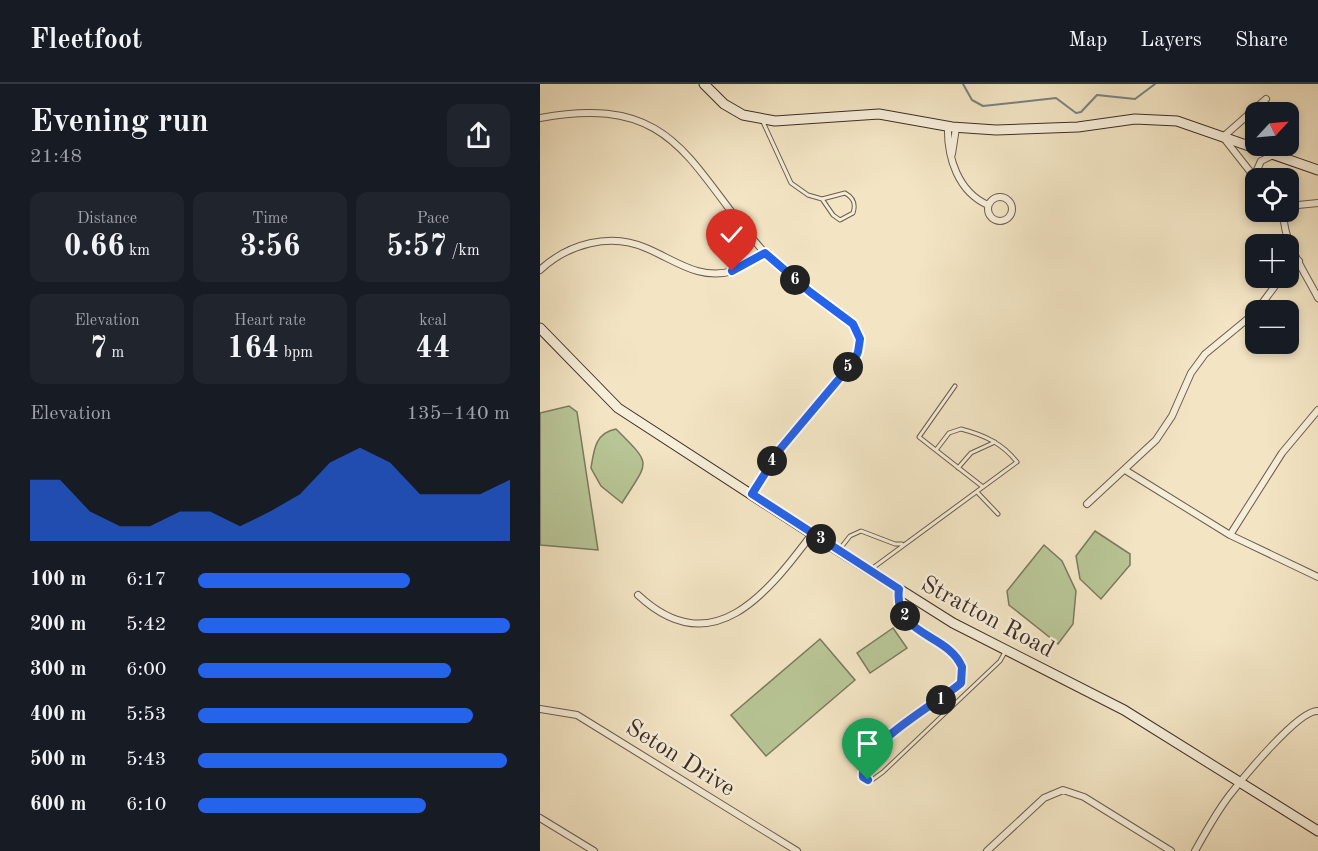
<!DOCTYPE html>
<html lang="en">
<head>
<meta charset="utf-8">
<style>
  body { margin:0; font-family:"Old Standard TT",serif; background:#20242c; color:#f1f3f6; height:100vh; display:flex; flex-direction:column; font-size:22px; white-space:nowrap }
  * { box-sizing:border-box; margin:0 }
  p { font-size:20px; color:#9ea1a6 }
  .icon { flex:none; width:33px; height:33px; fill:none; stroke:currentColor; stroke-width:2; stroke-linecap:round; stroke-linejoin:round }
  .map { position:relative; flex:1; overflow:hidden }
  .sheet { display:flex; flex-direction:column; background:#171b24; width:540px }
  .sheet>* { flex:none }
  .needle { width:39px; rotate:64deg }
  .buttons { position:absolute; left:705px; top:18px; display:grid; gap:12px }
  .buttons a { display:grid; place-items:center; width:54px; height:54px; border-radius:12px; background:#171b24; box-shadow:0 3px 9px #0003; font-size:30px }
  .pin { position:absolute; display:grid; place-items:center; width:51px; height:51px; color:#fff; margin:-62px -26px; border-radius:50% 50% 50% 0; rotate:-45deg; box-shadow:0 0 6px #0007 }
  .pin .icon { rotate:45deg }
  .km { position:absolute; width:30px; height:30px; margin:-15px; border-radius:50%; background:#222; color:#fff; font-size:16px; line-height:30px; text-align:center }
  .round { display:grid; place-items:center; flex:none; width:63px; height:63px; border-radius:12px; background:#20242c }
  .head { display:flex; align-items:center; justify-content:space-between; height:102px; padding:0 30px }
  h1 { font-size:33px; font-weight:800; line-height:45px }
  .figures { display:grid; grid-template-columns:repeat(3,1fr); gap:9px; height:102px; padding:6px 30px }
  .figures div { display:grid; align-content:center; border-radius:12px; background:#20242c; text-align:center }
  .figures b { font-size:30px; font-weight:800 }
  .figures small { font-size:16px; font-weight:400 }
  .figures p { font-size:16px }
  .chart { height:168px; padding:12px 30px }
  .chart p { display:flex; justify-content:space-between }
  .chart svg { width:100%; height:108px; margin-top:6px; fill:#2563eb; opacity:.7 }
  ul { padding:0 30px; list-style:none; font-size:20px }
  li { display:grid; grid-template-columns:96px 72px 1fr; align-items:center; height:45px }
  li i { height:15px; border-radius:8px; background:#2563eb }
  header { display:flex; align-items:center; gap:36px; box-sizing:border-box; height:84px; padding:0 30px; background:#171b24; border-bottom:2px solid #363941 }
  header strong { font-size:28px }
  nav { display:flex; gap:33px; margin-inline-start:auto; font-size:21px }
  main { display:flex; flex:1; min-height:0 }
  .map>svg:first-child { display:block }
  .green { fill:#b8c596; stroke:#7b7a5f; stroke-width:1.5 }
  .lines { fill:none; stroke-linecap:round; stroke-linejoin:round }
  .stream { stroke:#778481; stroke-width:2 }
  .lane-casing { stroke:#6b5c4f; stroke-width:5 }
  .street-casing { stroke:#6b5c4f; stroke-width:8 }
  .secondary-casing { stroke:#3e2e28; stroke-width:11 }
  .lane { stroke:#f7eed9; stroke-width:3 }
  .street { stroke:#f7eed9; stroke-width:6 }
  .secondary { stroke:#f7eed9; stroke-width:9 }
  .route-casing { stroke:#fff; stroke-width:12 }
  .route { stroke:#2563eb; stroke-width:8 }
  .labels { text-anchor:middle; stroke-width:5; stroke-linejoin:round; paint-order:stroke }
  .street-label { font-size:24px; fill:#3e2e28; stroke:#f7eed9 }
</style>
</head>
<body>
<header>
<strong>Fleetfoot</strong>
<nav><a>Map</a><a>Layers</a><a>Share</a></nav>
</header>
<main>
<section class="sheet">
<div class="head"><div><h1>Evening run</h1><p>21:48</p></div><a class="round"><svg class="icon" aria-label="share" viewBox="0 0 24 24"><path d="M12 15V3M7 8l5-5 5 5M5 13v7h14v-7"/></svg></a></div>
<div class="figures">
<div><p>Distance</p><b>0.66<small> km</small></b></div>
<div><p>Time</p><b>3:56</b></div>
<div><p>Pace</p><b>5:57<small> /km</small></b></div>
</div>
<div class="figures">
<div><p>Elevation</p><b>7<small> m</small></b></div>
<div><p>Heart rate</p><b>164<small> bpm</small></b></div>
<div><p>kcal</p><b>44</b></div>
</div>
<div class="chart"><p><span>Elevation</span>135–140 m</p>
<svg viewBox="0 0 160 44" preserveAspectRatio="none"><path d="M0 44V19L10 19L20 32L30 38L40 38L50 32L60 32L70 38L80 32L90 25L100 12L110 6L120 12L130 25L140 25L150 25L160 19V44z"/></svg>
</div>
<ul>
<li><b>100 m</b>6:17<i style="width:68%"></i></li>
<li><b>200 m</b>5:42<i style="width:100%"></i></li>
<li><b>300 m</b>6:00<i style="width:81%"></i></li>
<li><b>400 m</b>5:53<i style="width:88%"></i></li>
<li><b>500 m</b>5:43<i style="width:99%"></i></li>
<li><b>600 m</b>6:10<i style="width:73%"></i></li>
</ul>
</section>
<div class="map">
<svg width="778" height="767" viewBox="0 0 778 767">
  <rect width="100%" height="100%" fill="#f3e5c4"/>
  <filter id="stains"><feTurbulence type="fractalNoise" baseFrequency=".00333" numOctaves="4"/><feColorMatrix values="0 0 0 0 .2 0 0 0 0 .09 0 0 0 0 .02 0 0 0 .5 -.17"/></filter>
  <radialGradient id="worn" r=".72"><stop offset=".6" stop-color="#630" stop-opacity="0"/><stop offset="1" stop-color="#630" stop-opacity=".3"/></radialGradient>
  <path class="green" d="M 29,322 L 37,328 L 58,466 L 0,461 L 0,329 Z
    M 76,345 C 113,382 109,376 82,419 L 61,402 L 51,384 C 54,366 55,349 76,345 Z
    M 555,447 L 590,470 L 590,481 L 561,515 L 540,495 L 536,472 Z
    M 504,461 L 522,477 L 536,507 L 533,540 L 518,560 L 469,521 L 467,507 Z
    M 353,544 L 367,564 L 330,589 L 317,569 Z
    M 280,555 L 315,596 L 226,672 L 191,631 Z"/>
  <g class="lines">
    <path class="stream" d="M 423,0 L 432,16 L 443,22 L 516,14 L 536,29 L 541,28 L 557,11 L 595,15 L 615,0"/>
    <defs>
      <path id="lane" d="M 223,38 L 251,99 L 268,111 L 282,115 L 293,131 L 300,136 L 313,129 C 316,120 314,114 305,109 L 282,115
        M 415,302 L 379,353 L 443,403
        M 418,384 L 431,369 L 455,358
        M 437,408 L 458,430
        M 299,466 L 310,452 L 321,447 L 355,460 L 362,460
        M 330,486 L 477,378 C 462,359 444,351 421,345 L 409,349 L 396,366
        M 359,507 C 353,554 423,551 423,593 C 415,612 395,618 379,627 C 363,636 320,675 323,693 L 332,696 L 343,688 L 460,577 L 465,568
        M 396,620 L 404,629"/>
      <path id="street" d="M 0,34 C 138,8 149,85 225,169 C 239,185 259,201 277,213 C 290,223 306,232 316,244 L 320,262 L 314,277 L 241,364 L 212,410
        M 408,43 C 407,73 418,108 448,121
        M 412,70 L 416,44
        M 717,94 L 716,88 L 721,77 L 733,71
        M 716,95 L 683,53 L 726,15
        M448 125a12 12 0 1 1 24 0a12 12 0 1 1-24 0Z
        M 748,122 L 778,119
        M 744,128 C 741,155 766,190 778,214
        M 0,186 C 28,160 70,148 106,164 C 135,176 159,197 193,187 C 204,183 214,175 225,169
        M 748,187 L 759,177
        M 717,226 L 741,194
        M 585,386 L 690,451 L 778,493
        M 547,420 L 616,356 L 632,332 L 651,289 L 665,270 L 716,228
        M 690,451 L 742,369 L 778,326
        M 98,511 C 172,580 227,510 272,450
        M 0,625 L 37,631 L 257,767
        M 0,734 L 54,767
        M 447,767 L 504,714 L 523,706 L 544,713 L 631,767
        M 655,767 C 665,749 676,729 689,712 C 702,695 759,625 778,627"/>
      <path id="secondary" d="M 164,0 L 184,20 L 203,31 L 235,37 L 339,30 L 412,43 L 456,46 L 538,43 L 595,35 L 637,37 L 778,86
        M 0,244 L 78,324 L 272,450 L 413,539 L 584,626 L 778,747"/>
    </defs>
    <use href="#lane" class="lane-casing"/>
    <use href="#street" class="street-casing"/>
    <use href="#secondary" class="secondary-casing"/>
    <use href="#lane" class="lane"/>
    <use href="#street" class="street"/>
    <use href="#secondary" class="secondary"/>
  </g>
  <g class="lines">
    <defs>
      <path id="route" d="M 192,187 L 225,169 L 270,208 L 313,240 L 320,255 L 318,268 L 314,277 L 241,364 L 212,410 L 359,505 C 353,552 408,549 422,583 L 421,599 C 400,618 318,661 323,693 L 328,696"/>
    </defs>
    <use href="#route" class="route-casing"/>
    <use href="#route" class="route"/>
  </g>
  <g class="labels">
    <g class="street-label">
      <text transform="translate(448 532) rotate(28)" y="8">Stratton Road</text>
      <text transform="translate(141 673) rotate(32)" y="8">Seton Drive</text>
    </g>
  </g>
  <rect width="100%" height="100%" filter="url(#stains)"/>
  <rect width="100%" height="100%" fill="url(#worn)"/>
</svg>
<div class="buttons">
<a><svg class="needle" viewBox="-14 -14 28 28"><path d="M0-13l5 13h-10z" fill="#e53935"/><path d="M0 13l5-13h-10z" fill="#9ea1a6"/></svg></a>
<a><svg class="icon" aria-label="locate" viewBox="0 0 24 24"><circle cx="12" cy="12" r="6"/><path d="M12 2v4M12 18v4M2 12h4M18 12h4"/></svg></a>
<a>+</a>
<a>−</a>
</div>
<div class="pin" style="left:328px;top:696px;background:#1e9e55"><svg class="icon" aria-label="arrive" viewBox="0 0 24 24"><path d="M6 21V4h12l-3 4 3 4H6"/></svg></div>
<div class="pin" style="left:192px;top:187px;background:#d93025"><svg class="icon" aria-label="check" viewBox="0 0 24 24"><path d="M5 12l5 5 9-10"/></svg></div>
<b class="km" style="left:401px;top:616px">1</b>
<b class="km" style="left:365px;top:532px">2</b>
<b class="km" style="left:281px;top:455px">3</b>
<b class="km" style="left:232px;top:377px">4</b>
<b class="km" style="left:308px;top:283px">5</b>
<b class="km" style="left:255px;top:196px">6</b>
</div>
</main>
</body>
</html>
